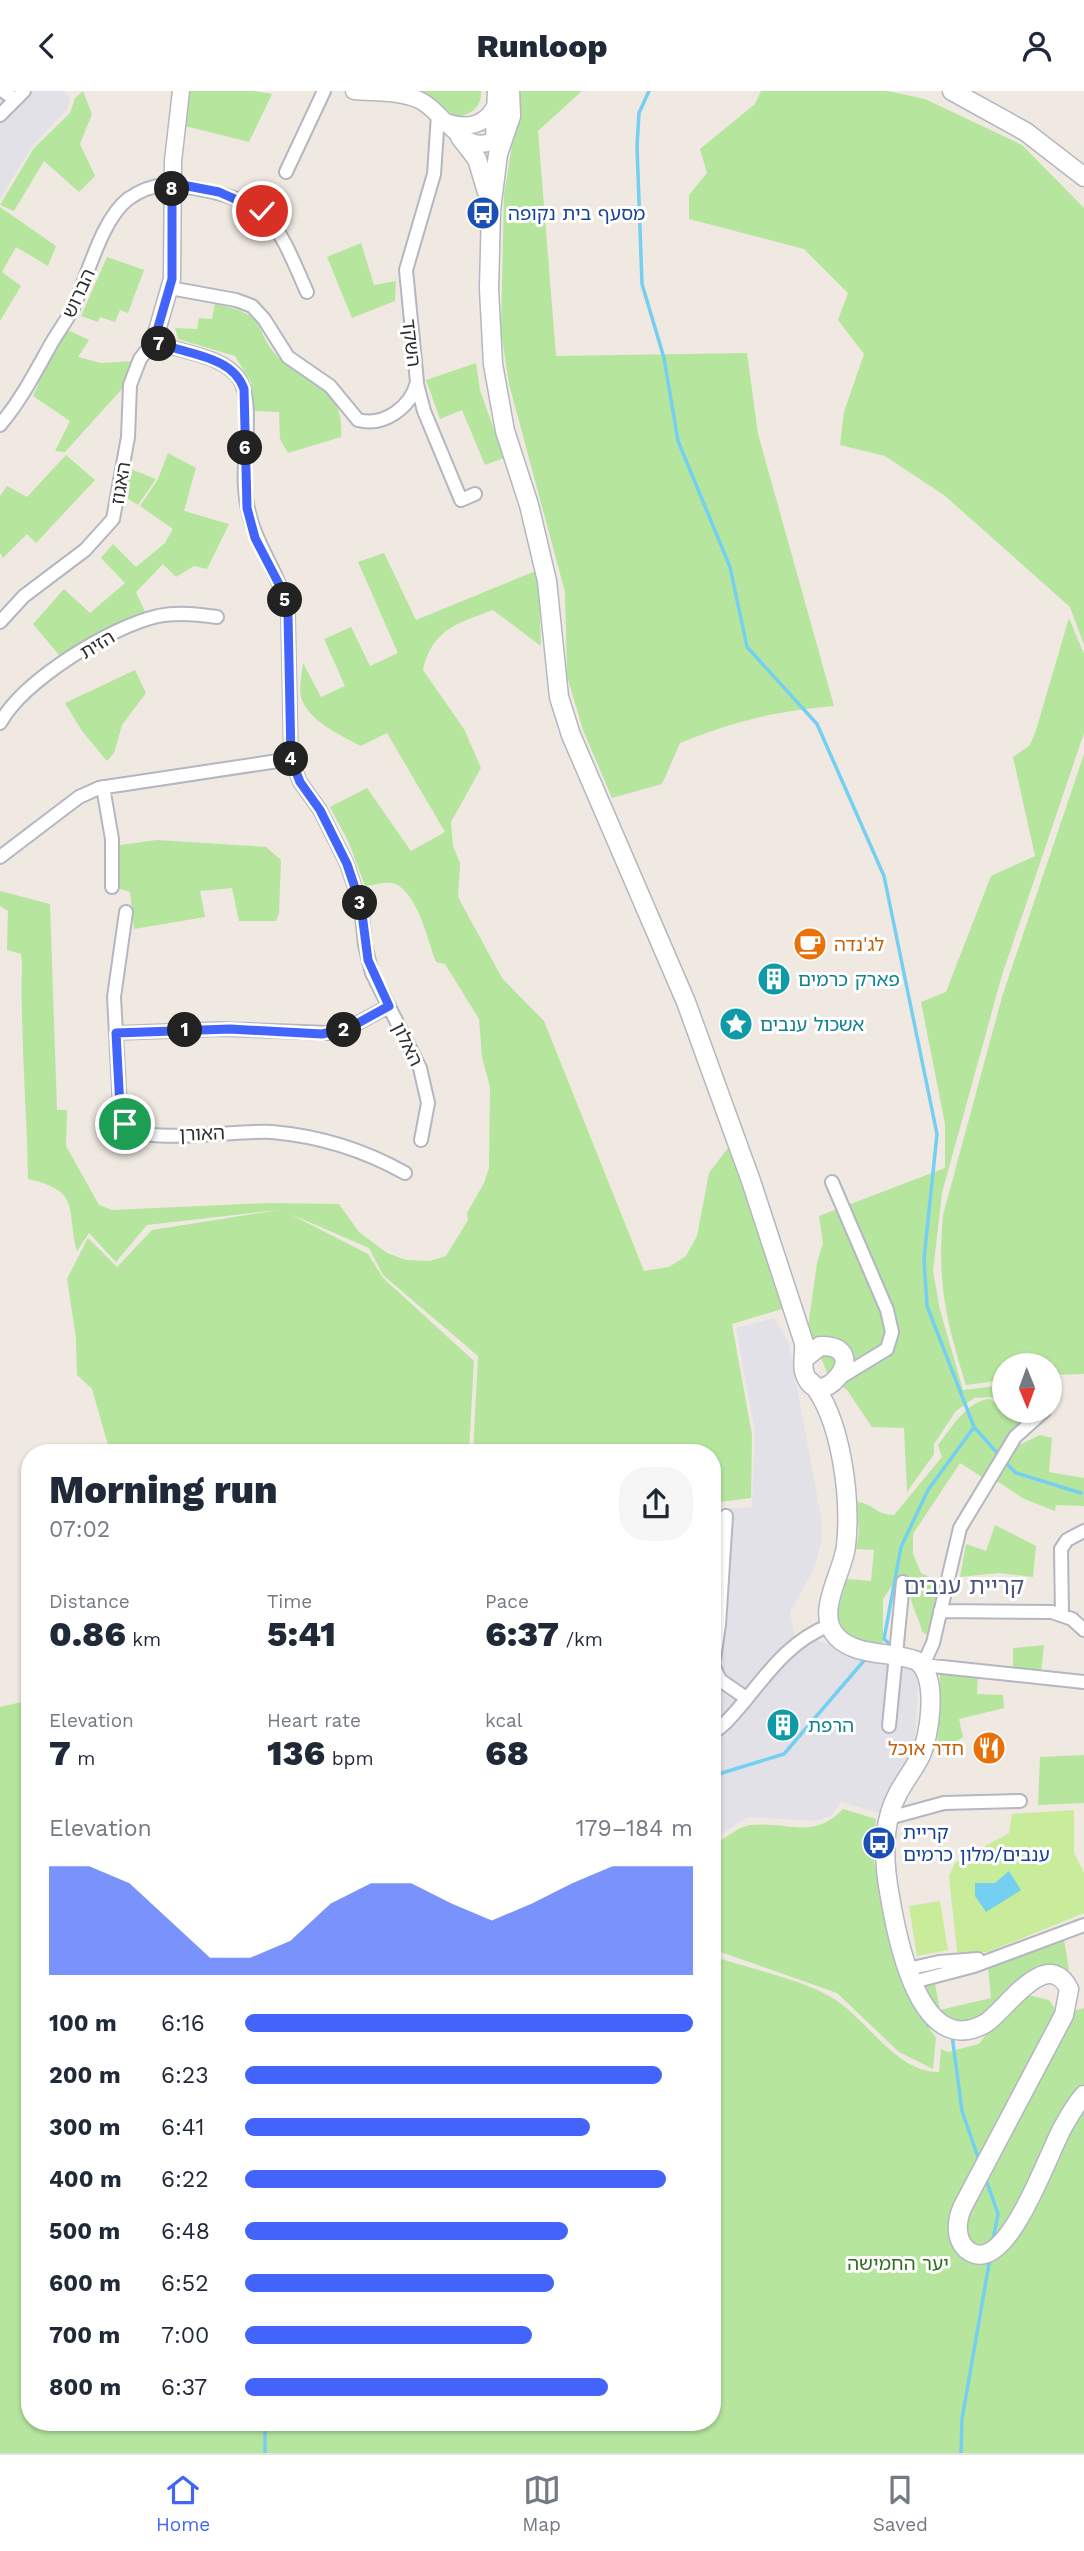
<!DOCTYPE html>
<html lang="en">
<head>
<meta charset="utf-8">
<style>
  body { margin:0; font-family:"Work Sans","Noto Sans Hebrew",sans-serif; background:#f6f6f7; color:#1f2937; height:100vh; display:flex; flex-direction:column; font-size:26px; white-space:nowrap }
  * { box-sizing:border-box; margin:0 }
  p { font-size:23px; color:#747a83 }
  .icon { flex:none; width:38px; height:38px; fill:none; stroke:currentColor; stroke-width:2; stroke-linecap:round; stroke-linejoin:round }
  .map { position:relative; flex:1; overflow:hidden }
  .side { position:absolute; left:21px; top:1353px; width:700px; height:987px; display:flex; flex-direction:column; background:#fff; border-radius:28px; box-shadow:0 2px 5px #0004 }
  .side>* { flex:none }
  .needle { width:46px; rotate:179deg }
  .fabs { position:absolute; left:992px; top:1262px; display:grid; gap:14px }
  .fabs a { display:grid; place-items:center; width:70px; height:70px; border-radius:50%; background:#fff; box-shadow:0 2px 5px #0004; font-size:35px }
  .pin { position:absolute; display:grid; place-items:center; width:60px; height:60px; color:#fff; margin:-30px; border:4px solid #fff; border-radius:50%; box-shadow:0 2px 7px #0007 }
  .km { position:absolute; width:35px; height:35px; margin:-18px; border-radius:50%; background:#222; color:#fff; font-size:19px; line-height:35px; text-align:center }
  .round { display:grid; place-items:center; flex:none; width:74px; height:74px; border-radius:28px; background:#f6f6f7 }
  .head { display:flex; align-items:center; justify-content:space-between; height:119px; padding:0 28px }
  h1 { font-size:38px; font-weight:800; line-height:52px }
  .figures { display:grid; grid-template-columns:repeat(3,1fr); gap:10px; height:119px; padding:7px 28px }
  .figures div { display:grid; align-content:center }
  .figures b { font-size:35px; font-weight:800 }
  .figures small { font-size:19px; font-weight:400 }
  .figures p { font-size:19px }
  .chart { height:196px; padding:14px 28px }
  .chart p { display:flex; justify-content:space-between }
  .chart svg { width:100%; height:126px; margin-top:7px; fill:#4264fb; opacity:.7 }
  ul { padding:0 28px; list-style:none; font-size:23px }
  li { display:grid; grid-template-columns:112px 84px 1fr; align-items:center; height:52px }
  li i { height:18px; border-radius:9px; background:#4264fb }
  header { display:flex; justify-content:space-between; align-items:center; height:91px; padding:0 28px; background:#fff; font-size:32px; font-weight:800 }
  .dock { display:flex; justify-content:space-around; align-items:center; height:98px; border-top:2px solid #e0e1e3; background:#fff; font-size:19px; color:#747a83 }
  .dock a { display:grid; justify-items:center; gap:4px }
  .dock .active { color:#4264fb }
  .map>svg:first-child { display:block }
  .industrial { fill:#e3e1e8 }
  .green { fill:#b6e59e }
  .pitch { fill:#c9ec9a }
  .water { fill:#75cff0 }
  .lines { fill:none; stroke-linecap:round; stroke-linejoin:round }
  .stream { stroke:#75cff0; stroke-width:3.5 }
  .minor-casing { stroke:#b4b7c1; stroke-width:16 }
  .tertiary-casing { stroke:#b4b7c1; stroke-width:19 }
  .secondary-casing { stroke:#b4b7c1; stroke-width:21 }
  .minor { stroke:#fff; stroke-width:12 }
  .tertiary { stroke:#fff; stroke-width:16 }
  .secondary { stroke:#fff; stroke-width:18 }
  .route-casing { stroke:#fff; stroke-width:14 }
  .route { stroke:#4264fb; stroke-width:9 }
  .labels { text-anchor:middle; stroke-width:6; stroke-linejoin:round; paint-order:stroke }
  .transit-label { font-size:19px; fill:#164399; stroke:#fff; text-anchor:start }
  .street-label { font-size:19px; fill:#2e2e2e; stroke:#fff }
  .food-label { font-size:19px; fill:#c56008; stroke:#fff; text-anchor:start }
  .culture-label { font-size:19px; fill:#0d838f; stroke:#fff; text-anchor:start }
  .park-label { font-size:19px; fill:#2c6e1b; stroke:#fff }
  .quarter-label { font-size:23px; fill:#4d5680; stroke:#fff }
</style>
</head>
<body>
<header><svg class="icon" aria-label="back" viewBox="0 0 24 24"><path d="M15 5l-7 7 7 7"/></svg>Runloop<svg class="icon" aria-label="person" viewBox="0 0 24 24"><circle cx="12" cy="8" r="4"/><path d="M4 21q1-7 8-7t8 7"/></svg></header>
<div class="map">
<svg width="1084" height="2362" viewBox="0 0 1084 2362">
  <rect width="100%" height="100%" fill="#efe9e1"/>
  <path class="industrial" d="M 0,0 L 63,0 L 70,6 L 67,19 L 33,54 L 0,108 Z
    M 774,1227 L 789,1252 L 821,1426 L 822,1447 L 814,1478 L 790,1521 L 794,1543 L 906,1576 L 915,1581 L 918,1592 L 914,1666 L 888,1704 L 880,1722 L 841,1711 L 831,1725 L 814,1730 L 748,1726 L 712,1749 L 713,1418 L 752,1416 L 755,1341 L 736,1237 Z"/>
  <path class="green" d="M 83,0 L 92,23 L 80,53 L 95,85 L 79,101 L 44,70 L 14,120 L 0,114 L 34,57 L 70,22 L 75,7 Z
    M 189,0 L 255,0 L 272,3 L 249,51 L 185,35 Z
    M 422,0 L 481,0 C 482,15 472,24 456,26 Z
    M 516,0 L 582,0 L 538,40 L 556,265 L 747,262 L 758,343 L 834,615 C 776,620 734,630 680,652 L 662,693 L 612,707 L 583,639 L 567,585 L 565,501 L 509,293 L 501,240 L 504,103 L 517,24 Z
    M 761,0 L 887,0 L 925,8 L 1022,54 L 1084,117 L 1084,554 L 1070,516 L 944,404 L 885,365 L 840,354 L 844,321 L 864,263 L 838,229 L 848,202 L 804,158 L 689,128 L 689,104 L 707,82 L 700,58 L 755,13 Z
    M 0,116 L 56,155 L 48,175 L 16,156 L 2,181 L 21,195 L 0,230 Z
    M 361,152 L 374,194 L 396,190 L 395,210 L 352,227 L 327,166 Z
    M 107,166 L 144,179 L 128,222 L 120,219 L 115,231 L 100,226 L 98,231 L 81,225 Z
    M 215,213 C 274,225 249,238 282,270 C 311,297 345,296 341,346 L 288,362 L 280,348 L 279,321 L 253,320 L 251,291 L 235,265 L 178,248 L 175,237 L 197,238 L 199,227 L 212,228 Z
    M 68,239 L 89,249 L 78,266 L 101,272 L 135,270 L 121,299 L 65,361 L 55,360 L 70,330 L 33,305 L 52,263 Z
    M 476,272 L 480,299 L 504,367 L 485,374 L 462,319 L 440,328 L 426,289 Z
    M 168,362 L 196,377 L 184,420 L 229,433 L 207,478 L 194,475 L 176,486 L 163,473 L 136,501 L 145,521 L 103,538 L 60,565 L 33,533 L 64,498 L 90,522 L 125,492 L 101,467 L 113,453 L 136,476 L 165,452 L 173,438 L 140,415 L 158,388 Z
    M 66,364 L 95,389 L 36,452 L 27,443 L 3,467 L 0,462 L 0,405 L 7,395 L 27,406 Z
    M 128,377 L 156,388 L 138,414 L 123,405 Z
    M 384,462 L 416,529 L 538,479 L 541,555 L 493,519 C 458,532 432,538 423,579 L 464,638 L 481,677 L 451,731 L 453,755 L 460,772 L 458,806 L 502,887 L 544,930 L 644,1180 L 669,1176 L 686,1165 L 697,1145 L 709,1082 L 730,1054 L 785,1217 L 732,1233 L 752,1344 L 751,1407 L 712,1412 L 712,1362 L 473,1361 L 478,1265 L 383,1184 L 369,1157 L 288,1122 L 368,1163 L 383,1187 L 474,1270 L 469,1361 L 110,1361 L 92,1298 L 77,1284 L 76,1247 L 67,1188 L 88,1147 L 117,1176 L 152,1139 L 279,1119 L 147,1134 L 116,1171 L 89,1142 L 77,1160 C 66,1118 82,1100 28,1088 C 27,1016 20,944 22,872 L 21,863 L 7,859 L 8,820 L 0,815 L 0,800 L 50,813 L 57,1019 L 67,1019 L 66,1055 L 99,1114 L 112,1119 L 268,1112 L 339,1113 L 359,1141 L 387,1162 L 406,1169 L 430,1170 L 446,1165 L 468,1129 L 467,1122 L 484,1092 L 489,1077 L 490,996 L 482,966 L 479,928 L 445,873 L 436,871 C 427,848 420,810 399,795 C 390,788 375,794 365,795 L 349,752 L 330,716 L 367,697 L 411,760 L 445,741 L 387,642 L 361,655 C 340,644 308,630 301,606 C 299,596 302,582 303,572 L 321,606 L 345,595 L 324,548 L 351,536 L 370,575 L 398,562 L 358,471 Z
    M 1069,527 L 1084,563 L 1084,642 L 1002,884 L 942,1102 L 933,1180 L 940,1219 L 963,1299 L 1004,1294 L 1004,1311 L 992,1306 L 974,1307 L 956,1320 L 934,1353 L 934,1363 L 907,1401 L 904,1337 L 872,1336 L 847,1299 L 829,1286 L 808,1236 L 817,1172 L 823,1152 L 819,1125 L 945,1077 L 945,1033 L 921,911 L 946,901 L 991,785 L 1035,765 L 1013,666 L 1030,654 L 1036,639 Z
    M 135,579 L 146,602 L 122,634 L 114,662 L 107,670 L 82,640 L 65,612 Z
    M 1084,663 L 1084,1283 L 1050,1284 L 1050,1274 L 1004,1274 L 1004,1289 L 966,1294 C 946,1230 937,1192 943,1124 L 1002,906 Z
    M 157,749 L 266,756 L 281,769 L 279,822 L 276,830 L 239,830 L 232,797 L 200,800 L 205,826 L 134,838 L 130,801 L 120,798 L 120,754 Z
    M 989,1308 L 1026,1328 L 1007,1346 L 982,1386 L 960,1372 L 913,1443 L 913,1463 L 921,1482 L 938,1490 L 929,1545 L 922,1541 C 920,1530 915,1522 912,1512 C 909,1504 913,1497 908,1488 L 896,1489 L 883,1508 L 883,1552 C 856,1554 850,1549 835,1528 L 847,1488 L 871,1490 L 874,1459 L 856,1458 L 859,1441 L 856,1411 C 871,1411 876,1424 894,1424 L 942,1366 L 938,1354 C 952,1336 966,1311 989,1308 Z
    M 1040,1344 L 1052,1347 L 1049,1381 L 1084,1387 L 1084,1415 L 1056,1414 L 1055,1420 L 1024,1408 L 997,1390 L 1017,1355 Z
    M 995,1434 L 1036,1455 L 1033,1486 L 999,1482 L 960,1486 L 966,1453 L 986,1460 Z
    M 1044,1554 L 1041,1581 L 1013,1579 L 1013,1557 Z
    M 940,1583 L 978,1586 L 977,1603 L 1003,1604 L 1004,1617 L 959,1628 L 963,1646 L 941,1661 L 937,1657 Z
    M 30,1609 L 30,2331 L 712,2331 L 712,1865 C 747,1877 801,1888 831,1906 C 867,1927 896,1982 939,1981 L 941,1958 L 948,1961 L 979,1953 L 991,1937 L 1028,1904 L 1049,1909 L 1059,1924 L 1084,1917 L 1084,2362 L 0,2362 L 0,1616 Z
    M 1084,1664 L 1084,1712 L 1038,1714 L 1040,1666 Z
    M 843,1718 L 876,1728 L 874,1771 L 899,1883 L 912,1912 L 936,1947 L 933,1978 L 899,1961 L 837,1902 L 712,1858 L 712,1755 C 723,1749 739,1735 751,1734 C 789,1730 812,1750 843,1718 Z
    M 1064,1848 L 1069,1879 C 1055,1879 1039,1874 1026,1883 C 1005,1898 974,1953 941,1923 C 934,1916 928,1904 922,1896 L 935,1893 L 940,1919 L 991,1907 L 988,1876 Z"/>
  <path class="pitch" d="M 1074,1719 L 1074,1761 L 1084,1782 L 1084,1822 L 988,1861 L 957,1861 L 949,1785 L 955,1772 L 1009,1742 L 1012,1723 Z
    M 940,1810 L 948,1859 L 917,1865 L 909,1815 Z"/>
  <path class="water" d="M 1009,1780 L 1021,1799 L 986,1821 L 975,1805 L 975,1792 L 995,1792 Z"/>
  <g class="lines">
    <path class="stream" d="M 649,0 L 639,22 L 637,55 L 642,193 L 664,267 L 678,350 L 730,476 L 747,556 L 817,633 L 884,785 L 937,1043 L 924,1168 L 927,1215 L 974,1336 L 999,1364
      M 1004,1370 L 1016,1382 L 1081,1402
      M 893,1556 L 884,1548 L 901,1456 L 928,1399 L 974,1336
      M 712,1685 L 784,1663 L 868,1565
      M 924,1926 L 928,1934 L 935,1937
      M 952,1944 L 962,2020 L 979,2069
      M 985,2086 L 998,2123 L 993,2149
      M 265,2331 L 265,2362
      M 961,2362 L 962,2328 L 990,2167"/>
    <defs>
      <path id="minor" d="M 3,0 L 14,8
        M 0,24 L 24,0
        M 286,81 L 324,0
        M 170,197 L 236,209 L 252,215 L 264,228 L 288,266 L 330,295 L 358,329 C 384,336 411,316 417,291 L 406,179 L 434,83 L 438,24
        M 417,293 L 424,320 L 461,409 L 475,403
        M 0,334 C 21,309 35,282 51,253 C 58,241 67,229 73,217 C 88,185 101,129 128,108 C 155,89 175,93 204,99 C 275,113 280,141 307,201
        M 0,531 L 24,505 L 85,459 L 113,428 L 128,346 L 130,294 L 140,268 L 154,250 C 180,262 220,263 238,286 C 255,308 242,368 245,397 C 248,450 281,478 288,524 L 291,668 L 300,691 L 320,719 L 347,773 L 361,815 L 365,854 L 372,882 L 420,977 L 428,1012 L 421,1049
        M 0,632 C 24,589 110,536 158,525 C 178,521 197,523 217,526
        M 103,696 L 112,748 L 112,796
        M 0,766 L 79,706 L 99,697 L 291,668
        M 126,821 L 114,906 L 120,1017 L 128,1037 C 148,1053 240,1039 272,1041 C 318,1045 364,1059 405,1082
        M 116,942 L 221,938 L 329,942 L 349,937 L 389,915
        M 832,1091 L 887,1219 L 892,1241 L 887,1258 L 841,1286
        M 1044,1320 L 1015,1346 L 960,1437 L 933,1552 L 923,1574 L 1084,1591
        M 726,1425 L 719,1534 L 713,1574 L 720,1589 L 746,1607
        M 940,1520 L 1052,1521 L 1072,1528 L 1084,1539
        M 1062,1523 L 1061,1458 L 1067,1449 L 1084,1440
        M 889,1635 L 903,1491
        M 712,1642 C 725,1635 734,1622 744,1611 C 769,1580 791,1549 830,1534
        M 889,1727 L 944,1712 L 1020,1710
        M 908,1878 L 939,1871 L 978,1868
        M 913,1891 L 974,1875 L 1084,1834"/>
      <path id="tertiary" d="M 354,0 C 374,2 400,0 419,9 C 446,21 468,77 505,41
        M 443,30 C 468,39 487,35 498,10
        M 154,250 L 172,188 L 173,70 L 181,0"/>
      <path id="secondary" d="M 510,0 L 511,25 L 498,63 L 491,119 L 489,198 L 493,273 L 505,340 L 529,414 L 547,490 L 559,606 L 571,644 L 686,911 L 751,1090 L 804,1252 C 805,1261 802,1271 804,1280 C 816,1329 878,1254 820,1255 L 804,1268
        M 952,0 L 1026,41 L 1084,86
        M 460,46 L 477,68 L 487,101
        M 495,49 L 497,0
        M 811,1291 C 842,1328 851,1408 846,1455 C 843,1482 814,1522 837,1546 C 856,1566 893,1560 917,1570 C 939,1585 930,1645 920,1666 C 910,1685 896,1700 890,1722 C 882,1750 885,1779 890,1806 C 897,1847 920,1971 986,1932 C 1005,1920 1047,1854 1069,1898 L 1064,1924 L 962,2117 C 958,2127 956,2139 960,2149 C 963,2156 968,2161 975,2163 C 1011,2174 1049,2060 1063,2036 C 1069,2025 1076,2013 1084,2004"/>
    </defs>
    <use href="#minor" class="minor-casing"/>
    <use href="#tertiary" class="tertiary-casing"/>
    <use href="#secondary" class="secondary-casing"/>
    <use href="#minor" class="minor"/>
    <use href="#tertiary" class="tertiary"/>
    <use href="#secondary" class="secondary"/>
  </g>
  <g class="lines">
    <defs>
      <path id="route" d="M 125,1033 L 120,1017 L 116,942 L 230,938 L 322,943 L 349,937 L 389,915 L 368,869 L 361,815 L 347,773 L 320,719 L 300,691 L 291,668 L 288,524 L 281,497 L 255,447 L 247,417 L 244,298 C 232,263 184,264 154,250 L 172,188 L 172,92 L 219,101 L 262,120"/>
    </defs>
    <use href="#route" class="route-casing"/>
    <use href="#route" class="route"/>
  </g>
  <defs>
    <symbol id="bus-disc" viewBox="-11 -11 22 22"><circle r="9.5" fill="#1a4fb4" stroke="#fff"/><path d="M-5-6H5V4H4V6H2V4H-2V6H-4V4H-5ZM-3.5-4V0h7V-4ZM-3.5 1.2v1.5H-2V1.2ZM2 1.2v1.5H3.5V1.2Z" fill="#fff"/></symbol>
    <symbol id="cafe-disc" viewBox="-11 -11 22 22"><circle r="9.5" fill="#e8710a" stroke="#fff"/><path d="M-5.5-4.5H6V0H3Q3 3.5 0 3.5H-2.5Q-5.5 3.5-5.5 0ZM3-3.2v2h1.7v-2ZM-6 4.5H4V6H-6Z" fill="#fff"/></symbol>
    <symbol id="building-disc" viewBox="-11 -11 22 22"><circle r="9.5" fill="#0f9aa8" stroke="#fff"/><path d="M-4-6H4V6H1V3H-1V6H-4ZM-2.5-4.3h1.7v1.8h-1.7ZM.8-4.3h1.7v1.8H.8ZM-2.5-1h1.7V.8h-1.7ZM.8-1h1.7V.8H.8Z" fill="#fff"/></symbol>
    <symbol id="sight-disc" viewBox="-11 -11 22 22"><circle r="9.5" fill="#0f9aa8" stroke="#fff"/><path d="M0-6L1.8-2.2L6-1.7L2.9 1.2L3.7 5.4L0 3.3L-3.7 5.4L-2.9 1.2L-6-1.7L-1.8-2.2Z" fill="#fff"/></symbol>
    <symbol id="restaurant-disc" viewBox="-11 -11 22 22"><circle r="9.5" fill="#e8710a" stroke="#fff"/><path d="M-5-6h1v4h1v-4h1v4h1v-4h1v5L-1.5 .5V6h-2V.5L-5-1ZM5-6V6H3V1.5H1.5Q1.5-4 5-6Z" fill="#fff"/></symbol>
  </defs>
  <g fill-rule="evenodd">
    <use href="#bus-disc" x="464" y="103" width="38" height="38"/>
    <use href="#cafe-disc" x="791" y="834" width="38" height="38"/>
    <use href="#building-disc" x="755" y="869" width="38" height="38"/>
    <use href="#sight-disc" x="717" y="914" width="38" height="38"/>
    <use href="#building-disc" x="764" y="1615" width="38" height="38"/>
    <use href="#restaurant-disc" x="970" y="1638" width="38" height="38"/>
    <use href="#bus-disc" x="860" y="1733" width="38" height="38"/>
  </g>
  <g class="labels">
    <g class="transit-label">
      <text x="508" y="129">מסעף בית נקופה</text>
      <text x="903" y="1748">קריית<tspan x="903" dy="22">ענבים/מלון כרמים</tspan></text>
    </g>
    <g class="street-label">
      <text transform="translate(78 202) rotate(-65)" y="7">הברוש</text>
      <text transform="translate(412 252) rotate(83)" y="7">השקד</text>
      <text transform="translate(120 392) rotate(-81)" y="7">האגוז</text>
      <text transform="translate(97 553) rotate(-31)" y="7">הזית</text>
      <text transform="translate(408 953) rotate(64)" y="7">האלון</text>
      <text transform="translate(202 1042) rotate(-2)" y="7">האורן</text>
    </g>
    <g class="food-label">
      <text x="834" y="860">לג'נדה</text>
      <text x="964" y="1664" text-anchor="end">חדר אוכל</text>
    </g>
    <g class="culture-label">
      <text x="798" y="895">פארק כרמים</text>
      <text x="760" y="940">אשכול ענבים</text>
      <text x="808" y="1641">הרפת</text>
    </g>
    <g class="park-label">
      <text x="898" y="2179">יער החמישה</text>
    </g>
    <g class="quarter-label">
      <text x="964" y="1503">קריית ענבים</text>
    </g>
  </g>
</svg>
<div class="fabs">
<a><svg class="needle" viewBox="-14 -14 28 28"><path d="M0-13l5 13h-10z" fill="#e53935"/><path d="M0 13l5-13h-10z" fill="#747a83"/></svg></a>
</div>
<div class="pin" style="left:125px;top:1033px;background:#1e9e55"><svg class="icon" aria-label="arrive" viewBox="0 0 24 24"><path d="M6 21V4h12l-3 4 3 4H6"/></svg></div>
<div class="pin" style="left:262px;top:120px;background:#d93025"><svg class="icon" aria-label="check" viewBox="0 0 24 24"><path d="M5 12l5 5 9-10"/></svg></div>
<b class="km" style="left:185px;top:939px">1</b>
<b class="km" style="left:344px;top:939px">2</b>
<b class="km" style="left:360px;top:812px">3</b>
<b class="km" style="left:291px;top:668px">4</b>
<b class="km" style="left:285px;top:509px">5</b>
<b class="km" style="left:245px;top:357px">6</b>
<b class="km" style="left:159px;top:253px">7</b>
<b class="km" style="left:172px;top:98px">8</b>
<section class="side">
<div class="head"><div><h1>Morning run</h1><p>07:02</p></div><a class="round"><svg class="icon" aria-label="share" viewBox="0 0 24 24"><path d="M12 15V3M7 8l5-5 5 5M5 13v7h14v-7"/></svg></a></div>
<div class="figures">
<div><p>Distance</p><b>0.86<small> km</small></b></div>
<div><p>Time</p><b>5:41</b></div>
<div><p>Pace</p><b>6:37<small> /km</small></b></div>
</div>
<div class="figures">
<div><p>Elevation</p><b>7<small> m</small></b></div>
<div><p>Heart rate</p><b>136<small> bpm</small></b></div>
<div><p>kcal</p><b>68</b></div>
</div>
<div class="chart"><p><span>Elevation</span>179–184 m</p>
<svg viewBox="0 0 160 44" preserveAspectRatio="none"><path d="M0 44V6L10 6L20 12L30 25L40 38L50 38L60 32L70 19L80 12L90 12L100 19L110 25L120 19L130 12L140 6L150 6L160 6V44z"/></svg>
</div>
<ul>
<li><b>100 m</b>6:16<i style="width:100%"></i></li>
<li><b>200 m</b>6:23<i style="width:93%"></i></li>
<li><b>300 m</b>6:41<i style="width:77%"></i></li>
<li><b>400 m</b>6:22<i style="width:94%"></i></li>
<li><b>500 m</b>6:48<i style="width:72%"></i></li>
<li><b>600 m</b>6:52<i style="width:69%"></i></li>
<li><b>700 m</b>7:00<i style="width:64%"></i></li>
<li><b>800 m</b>6:37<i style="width:81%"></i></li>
</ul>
</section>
</div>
<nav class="dock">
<a class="active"><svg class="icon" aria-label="home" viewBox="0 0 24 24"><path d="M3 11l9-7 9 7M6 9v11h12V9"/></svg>Home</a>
<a><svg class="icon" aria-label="map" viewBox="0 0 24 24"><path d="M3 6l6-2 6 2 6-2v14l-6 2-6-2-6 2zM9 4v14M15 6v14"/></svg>Map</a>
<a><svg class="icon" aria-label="saved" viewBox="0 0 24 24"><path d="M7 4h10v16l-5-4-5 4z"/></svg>Saved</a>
</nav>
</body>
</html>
